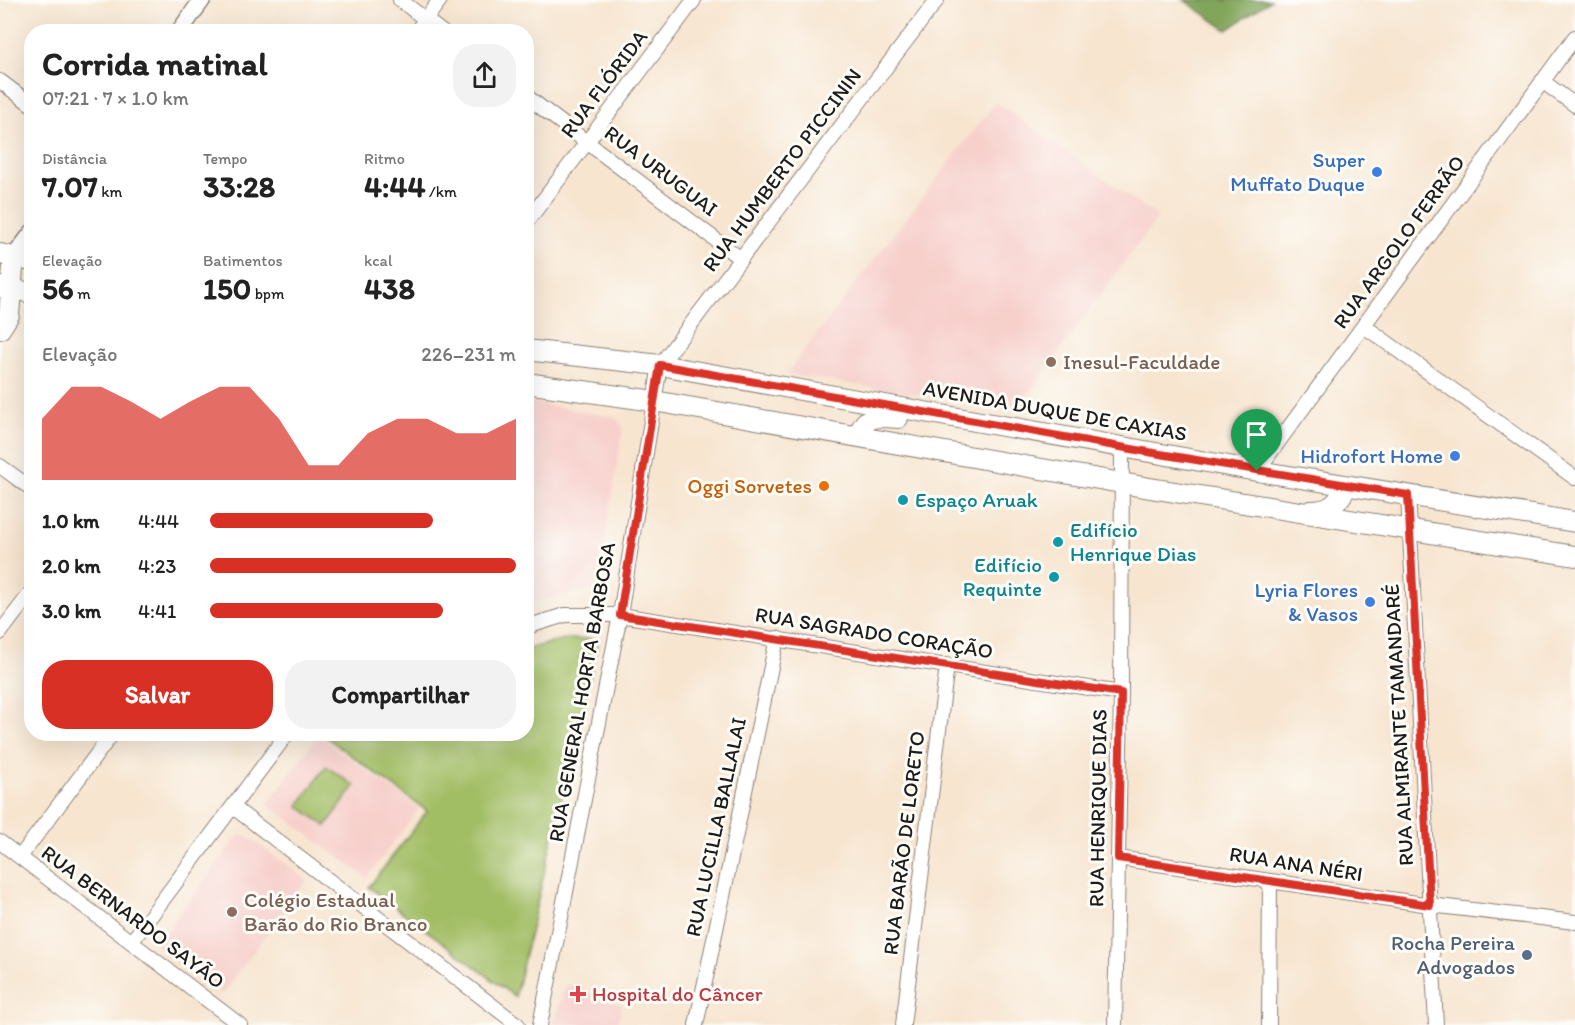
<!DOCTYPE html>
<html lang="pt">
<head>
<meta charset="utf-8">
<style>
  body { margin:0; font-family:Itim,sans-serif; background:#f2f2f2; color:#222; height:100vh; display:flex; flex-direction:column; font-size:22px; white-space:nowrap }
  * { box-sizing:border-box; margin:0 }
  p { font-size:20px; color:#767676 }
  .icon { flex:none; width:33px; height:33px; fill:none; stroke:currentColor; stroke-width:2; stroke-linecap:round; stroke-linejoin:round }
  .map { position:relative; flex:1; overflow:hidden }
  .details { position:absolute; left:24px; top:24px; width:510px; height:717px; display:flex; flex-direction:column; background:#fff; border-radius:24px; box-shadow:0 6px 24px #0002 }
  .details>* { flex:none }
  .pin { position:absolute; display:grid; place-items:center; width:51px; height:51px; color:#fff; margin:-62px -26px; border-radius:50% 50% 50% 0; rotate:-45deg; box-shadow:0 0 6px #0007 }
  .pin .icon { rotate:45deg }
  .round { display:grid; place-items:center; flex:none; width:63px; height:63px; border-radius:24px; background:#f2f2f2 }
  .head { display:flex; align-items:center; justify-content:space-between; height:102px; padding:0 18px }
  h1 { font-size:33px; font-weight:700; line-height:45px }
  .figures { display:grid; grid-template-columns:repeat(3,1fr); gap:9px; height:102px; padding:6px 18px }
  .figures div { display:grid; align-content:center }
  .figures b { font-size:30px; font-weight:700 }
  .figures small { font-size:16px; font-weight:400 }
  .figures p { font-size:16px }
  .chart { height:168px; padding:12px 18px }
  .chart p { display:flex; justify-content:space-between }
  .chart svg { width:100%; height:108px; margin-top:6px; fill:#d93025; opacity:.7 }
  .primary-button { display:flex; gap:12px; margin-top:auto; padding:12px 18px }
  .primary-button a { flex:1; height:69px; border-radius:24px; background:#d93025; color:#fff; font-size:24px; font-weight:700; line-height:69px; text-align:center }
  .primary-button a+a { background:#f2f2f2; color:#222 }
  ul { padding:0 18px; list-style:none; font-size:20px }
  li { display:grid; grid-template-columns:96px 72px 1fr; align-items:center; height:45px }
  li i { height:15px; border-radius:8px; background:#d93025 }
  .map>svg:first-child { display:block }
  .built { fill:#f7d0cc }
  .green { fill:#a2be65; stroke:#5f6d40; stroke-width:1.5 }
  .forest { fill:#81a55a; stroke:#4e603b; stroke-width:1.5 }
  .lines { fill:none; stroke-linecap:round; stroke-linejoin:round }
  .minor-casing { stroke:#8a8076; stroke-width:16 }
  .tertiary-casing { stroke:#8a8076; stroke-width:19 }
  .secondary-casing { stroke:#8a8076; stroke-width:22 }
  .minor { stroke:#fff; stroke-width:14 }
  .tertiary { stroke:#fff; stroke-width:16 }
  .secondary { stroke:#fff; stroke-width:20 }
  .route-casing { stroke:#fff; stroke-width:12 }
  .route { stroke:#d93025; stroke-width:8 }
  .shop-dot { fill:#3f7fe0; stroke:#fdfcf7; stroke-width:2 }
  .education-dot { fill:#8d6e63; stroke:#fdfcf7; stroke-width:2 }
  .food-dot { fill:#e8710a; stroke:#fdfcf7; stroke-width:2 }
  .culture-dot { fill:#0f9aa8; stroke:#fdfcf7; stroke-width:2 }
  .service-dot { fill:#5c6f8a; stroke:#fdfcf7; stroke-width:2 }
  .health-dot { fill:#e0444e; stroke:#fdfcf7; stroke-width:2 }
  .labels { text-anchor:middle; stroke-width:6; stroke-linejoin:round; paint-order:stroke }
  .street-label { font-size:21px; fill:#1c1c1c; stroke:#fdfcf7 }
  .shop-label { font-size:21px; fill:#366cbe; stroke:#fdfcf7; text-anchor:end }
  .education-label { font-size:21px; fill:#785e54; stroke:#fdfcf7; text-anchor:start }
  .food-label { font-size:21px; fill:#c56008; stroke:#fdfcf7; text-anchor:end }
  .culture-label { font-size:21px; fill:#0d838f; stroke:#fdfcf7; text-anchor:start }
  .service-label { font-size:21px; fill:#4e5e75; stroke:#fdfcf7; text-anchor:end }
  .health-label { font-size:21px; fill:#be3a42; stroke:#fdfcf7; text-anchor:start }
</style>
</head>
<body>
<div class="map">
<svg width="1575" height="1025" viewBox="0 0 1575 1025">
  <rect width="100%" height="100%" fill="#fdfcf7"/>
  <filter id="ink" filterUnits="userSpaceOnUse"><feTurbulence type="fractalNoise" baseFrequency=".0167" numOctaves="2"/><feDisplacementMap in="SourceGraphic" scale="12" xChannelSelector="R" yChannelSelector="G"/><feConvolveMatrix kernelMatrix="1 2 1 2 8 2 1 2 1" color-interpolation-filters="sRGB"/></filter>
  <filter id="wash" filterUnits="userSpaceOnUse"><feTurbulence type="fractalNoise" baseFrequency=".008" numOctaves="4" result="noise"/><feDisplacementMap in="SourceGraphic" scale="24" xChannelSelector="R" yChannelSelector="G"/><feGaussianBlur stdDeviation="1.35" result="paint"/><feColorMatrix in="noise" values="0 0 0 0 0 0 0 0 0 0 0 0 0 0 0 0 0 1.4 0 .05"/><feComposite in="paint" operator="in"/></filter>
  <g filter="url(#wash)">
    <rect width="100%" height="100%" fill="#f7e5d0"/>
    <path class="built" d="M 996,102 L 1158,217 L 1016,410 L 786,374 Z
      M 527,402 L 614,417 L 623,426 L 598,588 L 527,604 Z
      M 318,736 L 419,808 L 367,878 L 267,804 Z
      M 244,834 L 307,880 L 222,994 L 156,945 L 237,837 Z
      M 566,984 L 622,1005 L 617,1025 L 552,1025 Z"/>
    <path class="green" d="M 564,639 L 599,639 L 515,997 L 369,887 L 427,811 L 323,735 L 394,741 L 407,734 L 526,734 L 527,649 Z
      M 326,766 L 355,786 L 326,826 L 298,806 Z"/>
    <path class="forest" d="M 1184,0 L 1271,0 L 1227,30 Z"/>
  </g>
  <g filter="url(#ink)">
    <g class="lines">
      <defs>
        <path id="minor" d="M 400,0 L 442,32
          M 416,32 L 440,0
          M 0,81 L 32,105
          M 1542,81 L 1575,105
          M 526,96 L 741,259
          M 526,223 L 694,0
          M 1364,326 L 1575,478
          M 0,466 L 32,489
          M 1257,471 L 1575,37
          M 1408,495 L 1436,1025
          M 526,627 L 565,615 L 620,615 L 1121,693
          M 0,633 L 32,591
          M 233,807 L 518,1025
          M 0,842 L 240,1025
          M 20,857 L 112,734
          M 1118,858 L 1430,905 L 1575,922
          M 132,941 L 287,734
          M 540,1025 L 620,615 L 660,365 L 937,0
          M 696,1025 L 777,638
          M 903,1025 L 947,665
          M 1115,1025 L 1121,693 L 1122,447
          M 1269,1025 L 1270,881"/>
        <path id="tertiary" d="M 179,32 L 202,0
          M 14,257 L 32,233"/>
        <path id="secondary" d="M 0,254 L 32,261
          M 0,287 L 32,293
          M 0,329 L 9,315 L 14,257
          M 526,350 L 660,365 L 1257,471 L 1575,522
          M 526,383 L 654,401 L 1150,488 L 1575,556
          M 859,437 C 863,414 878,416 898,418
          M 1311,511 C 1331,511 1338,503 1347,486"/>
      </defs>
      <use href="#minor" class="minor-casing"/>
      <use href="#tertiary" class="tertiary-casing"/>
      <use href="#secondary" class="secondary-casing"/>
      <use href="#minor" class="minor"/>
      <use href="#tertiary" class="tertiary"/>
      <use href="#secondary" class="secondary"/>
    </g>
  </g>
  <g class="lines" filter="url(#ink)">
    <defs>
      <path id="route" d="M 660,365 L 1154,453 L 1408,495 L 1430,905 L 1118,858 L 1121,693 L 620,615 Z"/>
    </defs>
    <use href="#route" class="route-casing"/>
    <use href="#route" class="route"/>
  </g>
  <g class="shop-dot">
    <circle cx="1377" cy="172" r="6"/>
    <circle cx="1455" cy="456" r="6"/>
    <circle cx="1370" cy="602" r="6"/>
  </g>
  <g class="education-dot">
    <circle cx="1051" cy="362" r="6"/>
    <circle cx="232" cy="912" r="6"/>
  </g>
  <circle class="food-dot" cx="824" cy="486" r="6"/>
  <g class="culture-dot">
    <circle cx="903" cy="500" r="6"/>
    <circle cx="1058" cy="542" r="6"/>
    <circle cx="1054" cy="577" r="6"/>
  </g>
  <circle class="service-dot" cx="1527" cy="955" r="6"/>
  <path class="health-dot" d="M575 985h6v6h6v6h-6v6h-6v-6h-6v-6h6z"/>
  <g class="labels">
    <g class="street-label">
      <text transform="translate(604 84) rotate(-53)" y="7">RUA FLÓRIDA</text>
      <text transform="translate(782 170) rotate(-53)" y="7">RUA HUMBERTO PICCININ</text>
      <text transform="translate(661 171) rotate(37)" y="7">RUA URUGUAI</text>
      <text transform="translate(1399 242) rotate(-54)" y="7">RUA ARGOLO FERRÃO</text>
      <text transform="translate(1055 411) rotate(10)" y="7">AVENIDA DUQUE DE CAXIAS</text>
      <text transform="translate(874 633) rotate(9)" y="7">RUA SAGRADO CORAÇÃO</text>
      <text transform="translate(582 692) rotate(-80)" y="7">RUA GENERAL HORTA BARBOSA</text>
      <text transform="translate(1399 725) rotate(-93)" y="7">RUA ALMIRANTE TAMANDARÉ</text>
      <text transform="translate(1098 808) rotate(-89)" y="7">RUA HENRIQUE DIAS</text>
      <text transform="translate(716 827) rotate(-78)" y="7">RUA LUCILLA BALLALAI</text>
      <text transform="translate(904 843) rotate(-83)" y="7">RUA BARÃO DE LORETO</text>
      <text transform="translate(1296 864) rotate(9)" y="7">RUA ANA NÉRI</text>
      <text transform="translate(133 917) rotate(37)" y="7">RUA BERNARDO SAYÃO</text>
    </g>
    <g class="shop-label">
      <text x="1365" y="167">Super<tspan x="1365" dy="24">Muffato Duque</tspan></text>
      <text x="1443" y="463">Hidrofort Home</text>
      <text x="1358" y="597">Lyria Flores<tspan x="1358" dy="24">&amp; Vasos</tspan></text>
    </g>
    <g class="education-label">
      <text x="1063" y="369">Inesul-Faculdade</text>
      <text x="244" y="907">Colégio Estadual<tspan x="244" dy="24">Barão do Rio Branco</tspan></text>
    </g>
    <g class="food-label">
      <text x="812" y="493">Oggi Sorvetes</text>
    </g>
    <g class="culture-label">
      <text x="915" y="507">Espaço Aruak</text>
      <text x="1070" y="537">Edifício<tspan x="1070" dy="24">Henrique Dias</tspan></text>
      <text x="1042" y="572" text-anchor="end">Edifício<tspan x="1042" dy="24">Requinte</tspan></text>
    </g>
    <g class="service-label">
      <text x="1515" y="950">Rocha Pereira<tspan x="1515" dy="24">Advogados</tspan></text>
    </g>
    <g class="health-label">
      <text x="592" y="1001">Hospital do Câncer</text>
    </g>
  </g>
</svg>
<div class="pin" style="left:1257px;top:471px;background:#1e9e55"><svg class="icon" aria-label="arrive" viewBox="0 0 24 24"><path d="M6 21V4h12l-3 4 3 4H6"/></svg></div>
<section class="details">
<div class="head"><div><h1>Corrida matinal</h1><p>07:21 · 7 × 1.0 km</p></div><a class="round"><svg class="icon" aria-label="share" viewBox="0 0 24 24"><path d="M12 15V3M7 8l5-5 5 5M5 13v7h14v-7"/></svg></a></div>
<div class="figures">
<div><p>Distância</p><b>7.07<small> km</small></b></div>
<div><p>Tempo</p><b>33:28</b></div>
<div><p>Ritmo</p><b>4:44<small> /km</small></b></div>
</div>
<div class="figures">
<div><p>Elevação</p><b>56<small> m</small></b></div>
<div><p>Batimentos</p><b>150<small> bpm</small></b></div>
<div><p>kcal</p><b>438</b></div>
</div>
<div class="chart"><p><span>Elevação</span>226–231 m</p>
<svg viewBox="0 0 160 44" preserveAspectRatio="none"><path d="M0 44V19L10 6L20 6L30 12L40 19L50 12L60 6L70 6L80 19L90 38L100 38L110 25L120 19L130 19L140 25L150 25L160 19V44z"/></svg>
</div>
<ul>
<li><b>1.0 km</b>4:44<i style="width:73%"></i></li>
<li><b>2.0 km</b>4:23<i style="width:100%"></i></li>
<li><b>3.0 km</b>4:41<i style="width:76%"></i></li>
</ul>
<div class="primary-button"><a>Salvar</a><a>Compartilhar</a></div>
</section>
</div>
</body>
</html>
